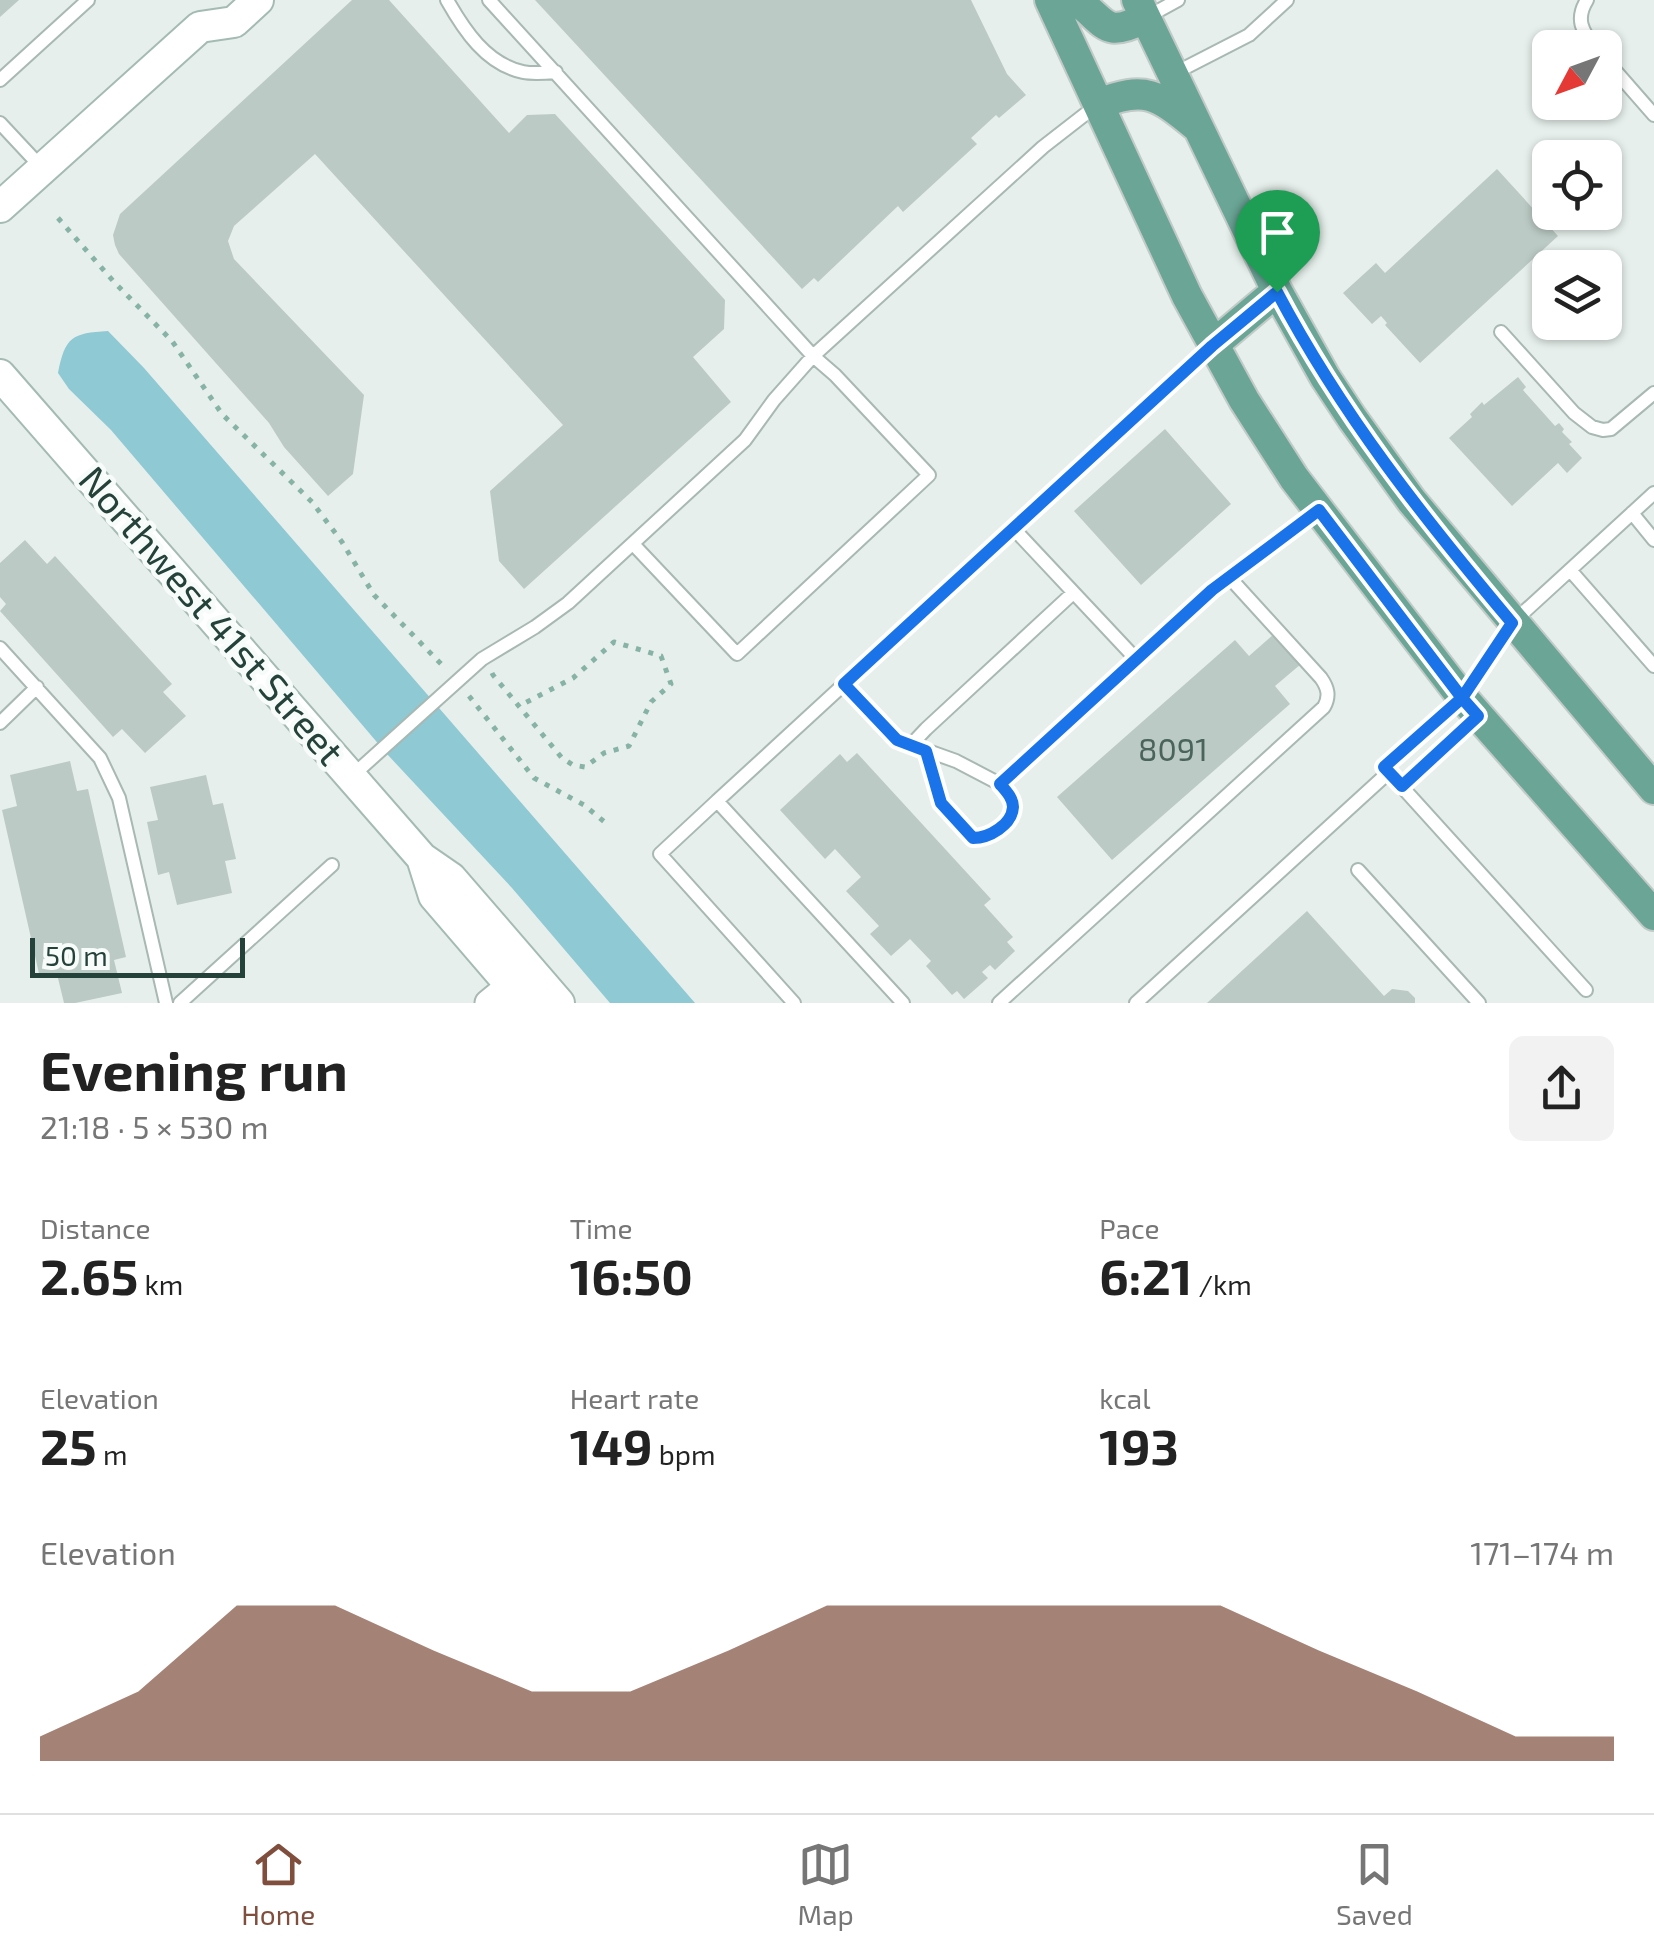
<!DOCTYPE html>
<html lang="en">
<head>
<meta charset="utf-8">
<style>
  body { margin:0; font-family:"Exo 2",sans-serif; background:#f2f2f2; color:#222; height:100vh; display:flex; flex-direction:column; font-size:38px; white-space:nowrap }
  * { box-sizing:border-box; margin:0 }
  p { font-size:32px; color:#767676 }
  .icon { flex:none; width:55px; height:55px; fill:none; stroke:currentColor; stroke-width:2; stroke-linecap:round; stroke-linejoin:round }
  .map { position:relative; height:1003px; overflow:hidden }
  .panel { display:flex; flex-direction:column; background:#fff; flex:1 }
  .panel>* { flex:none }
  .needle { width:65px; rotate:229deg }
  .controls { position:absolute; left:1532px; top:30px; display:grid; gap:20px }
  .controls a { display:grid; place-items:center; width:90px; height:90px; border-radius:15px; background:#fff; box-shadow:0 2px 8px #0004; font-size:50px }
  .scale { position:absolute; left:30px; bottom:25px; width:215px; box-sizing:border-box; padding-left:10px; border:5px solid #24423a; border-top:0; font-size:28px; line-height:35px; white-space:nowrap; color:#24423a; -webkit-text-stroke:8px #f7fbf9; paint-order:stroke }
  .pin { position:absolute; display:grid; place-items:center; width:85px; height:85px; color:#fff; margin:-102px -42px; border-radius:50% 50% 50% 0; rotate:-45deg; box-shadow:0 0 10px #0007 }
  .pin .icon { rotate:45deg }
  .round { display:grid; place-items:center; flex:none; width:105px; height:105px; border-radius:15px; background:#f2f2f2 }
  .head { display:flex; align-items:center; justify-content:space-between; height:170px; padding:0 40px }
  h1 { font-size:55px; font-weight:700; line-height:75px }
  .figures { display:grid; grid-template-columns:repeat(3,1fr); gap:15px; height:170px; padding:10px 40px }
  .figures div { display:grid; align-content:center }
  .figures b { font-size:50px; font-weight:700 }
  .figures small { font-size:28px; font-weight:400 }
  .figures p { font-size:28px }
  .chart { height:280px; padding:20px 40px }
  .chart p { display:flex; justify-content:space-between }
  .chart svg { width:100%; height:180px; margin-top:10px; fill:#804e3d; opacity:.7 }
  .menu { display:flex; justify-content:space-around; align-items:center; height:140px; border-top:2px solid #e0e0e0; background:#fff; font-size:28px; color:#767676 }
  .menu a { display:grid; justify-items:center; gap:5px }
  .menu .on { color:#804e3d }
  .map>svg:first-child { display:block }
  .water { fill:#8ec9d4 }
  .building { fill:#bbcac4 }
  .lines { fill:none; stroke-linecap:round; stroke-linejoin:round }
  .lane-casing { stroke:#a8b8b2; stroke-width:16 }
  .street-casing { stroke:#a8b8b2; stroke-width:29 }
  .secondary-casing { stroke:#a4bbb3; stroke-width:34 }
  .primary-casing { stroke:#c2cac8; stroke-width:34 }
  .path { stroke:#86b3a5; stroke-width:5; stroke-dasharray:5 8; stroke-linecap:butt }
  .lane { stroke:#fff; stroke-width:12 }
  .street { stroke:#fff; stroke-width:25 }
  .secondary { stroke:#fff; stroke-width:30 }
  .primary { stroke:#6aa596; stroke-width:30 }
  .route-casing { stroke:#fff; stroke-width:20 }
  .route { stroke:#1a73e8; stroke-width:12 }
  .labels { text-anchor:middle; stroke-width:9; stroke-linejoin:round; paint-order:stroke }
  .number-label { font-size:32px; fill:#4a645c }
  .street-label { font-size:38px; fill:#24423a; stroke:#f7fbf9 }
</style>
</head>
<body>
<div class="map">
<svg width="1654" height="1003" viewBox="0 0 1654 1003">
  <rect width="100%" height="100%" fill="#e6efeb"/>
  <path class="water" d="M 108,331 L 144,368 L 695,1003 L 610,1003 L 512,888 L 387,754 L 111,430 L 69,389 L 58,373 C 65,337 72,333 108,331 Z"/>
  <path class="building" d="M 0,0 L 19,0 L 0,17 Z
    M 352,0 L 389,0 L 509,133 L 527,115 L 555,114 L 725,300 L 724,329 L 693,357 L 731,402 L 524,589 L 499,561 L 490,491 L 563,425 L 315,154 L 234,226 L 228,241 L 234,259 L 364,395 L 353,474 L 328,496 L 284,447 L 269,423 L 119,254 L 115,245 L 113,235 L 120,214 Z
    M 535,0 L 971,0 L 1007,74 L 1026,95 L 999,118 L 996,115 L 971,138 L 977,144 L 903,212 L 898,206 L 818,282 L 814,278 L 802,289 Z
    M 1497,169 L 1558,236 L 1420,363 L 1385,325 L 1387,323 L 1381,316 L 1372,324 L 1343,293 L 1376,263 L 1385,273 Z
    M 1518,377 L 1526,387 L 1523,390 L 1555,426 L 1559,423 L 1564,429 L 1562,432 L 1572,442 L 1569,444 L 1582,458 L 1567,473 L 1558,463 L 1512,506 L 1449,438 L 1472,417 L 1470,414 L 1482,402 L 1484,405 Z
    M 1165,429 L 1231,504 L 1141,585 L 1074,511 Z
    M 25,540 L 47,564 L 55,556 L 172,684 L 163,692 L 186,716 L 145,753 L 122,729 L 113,737 L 0,611 L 6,604 L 0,597 L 0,563 Z
    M 1274,634 L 1301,664 L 1275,686 L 1290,704 L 1112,860 L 1057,797 L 1235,640 L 1249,656 Z
    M 857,753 L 991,899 L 984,905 L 1013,937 L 1007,942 L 1015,951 L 995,970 L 990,965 L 982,972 L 988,978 L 964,999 L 957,991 L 952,995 L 926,966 L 931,961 L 910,939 L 891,956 L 870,934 L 879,926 L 846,891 L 861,877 L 835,849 L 825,859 L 780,810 L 840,754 L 847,762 Z
    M 70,761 L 77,791 L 88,789 L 126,957 L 114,960 L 122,993 L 75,1003 L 64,1003 L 57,974 L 40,978 L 2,810 L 17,806 L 10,775 Z
    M 206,775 L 213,805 L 223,803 L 236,859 L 225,861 L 232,893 L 177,905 L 169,872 L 158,875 L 147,822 L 158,820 L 150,787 Z
    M 1307,911 L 1384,996 L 1392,989 L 1408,991 L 1415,998 L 1415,1003 L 1207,1003 Z"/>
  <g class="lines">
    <defs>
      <path id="lane" d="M 447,0 C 464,30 486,64 523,72 C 533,74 545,73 556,72
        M 489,0 L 813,356 L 835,375 L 929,475 L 737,654 L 633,544
        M 1587,0 C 1575,19 1582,31 1595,48
        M 1147,17 L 1178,0
        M 1605,59 L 1654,115
        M 1175,73 L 1249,35 L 1287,0
        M 0,80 L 88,0
        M 0,123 L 42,168
        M 1501,332 L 1574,413 L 1592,427 L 1603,430 L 1611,429 L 1654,393
        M 1632,513 L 1654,540
        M 1014,529 L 1136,659
        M 1570,570 L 1654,666
        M 0,648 L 100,758 L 119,798 L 166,1003
        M 844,684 L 897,740 L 956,761 L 1000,784 L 1212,590 L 1319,510
        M 0,723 L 37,687
        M 910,746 L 926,729 L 1073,593
        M 925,751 L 941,803 L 973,838 C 989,838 1012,825 1013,807 C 1013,798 1006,791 1000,784
        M 352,776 L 482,659 L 535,627 L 568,603 L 745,440 L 774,400 L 813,356 L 1043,147 L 1097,105
        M 1401,786 L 1477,717
        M 717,801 L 1213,345
        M 1358,870 L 1479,1003
        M 1586,990 L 1384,767 L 1462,697 L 1512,623 L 1654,493
        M 180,1003 L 332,865
        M 794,1003 L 660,854 L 717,801 L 903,1003
        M 999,1003 L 1324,707 C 1330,696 1328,688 1321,678 L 1230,578
        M 1136,1003 L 1389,772"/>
      <path id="street" d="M 488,1003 L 510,985"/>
      <path id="secondary" d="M 0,207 L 200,27 L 234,22 L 258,0
        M 0,375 L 422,858 L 451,878 L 559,1003
        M 422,858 L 434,896 L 526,1003"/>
      <path id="primary" d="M 1050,0 L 1187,296 L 1244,400 L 1294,478 L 1462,697 L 1654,915
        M 1076,0 C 1107,23 1104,39 1145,18
        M 1137,0 L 1277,291 L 1325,377 L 1352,418 L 1411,500 L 1654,789
        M 1099,104 C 1145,85 1158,95 1195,125
        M 1213,345 L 1277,291"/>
    </defs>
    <use href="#lane" class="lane-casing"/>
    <use href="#street" class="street-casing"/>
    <use href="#secondary" class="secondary-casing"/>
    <use href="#primary" class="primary-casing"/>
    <path class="path" d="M 58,218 L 114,282 L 172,341 L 222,414 L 312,502 L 342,542 L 374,595 L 446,669
      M 492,673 L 493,675 L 562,758 L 573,765 L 585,767 L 604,753 L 629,746 L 651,702 L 671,684 L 661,656 L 614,642 L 573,678 L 519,706
      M 469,696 L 534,778 L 584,805 L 607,824"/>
    <use href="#lane" class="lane"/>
    <use href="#street" class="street"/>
    <use href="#secondary" class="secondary"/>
    <use href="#primary" class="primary"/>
  </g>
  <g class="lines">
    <defs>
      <path id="route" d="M 1277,292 L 1212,346 L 844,684 L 897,740 L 926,751 L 941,803 L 973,838 C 989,838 1012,825 1013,807 C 1013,798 1006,791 1000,784 L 1212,590 L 1319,510 L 1462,698 L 1478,716 L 1402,786 L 1384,767 L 1462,698 L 1512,623 C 1423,517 1342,415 1277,292"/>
    </defs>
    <use href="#route" class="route-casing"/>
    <use href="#route" class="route"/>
  </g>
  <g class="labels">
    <g class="number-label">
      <text x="1173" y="761">8091</text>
    </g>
    <g class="street-label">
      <text transform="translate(211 616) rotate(49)" y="13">Northwest 41st Street</text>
    </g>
  </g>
</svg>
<div class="controls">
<a><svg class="needle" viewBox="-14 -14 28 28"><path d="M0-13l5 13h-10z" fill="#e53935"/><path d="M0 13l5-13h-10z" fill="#767676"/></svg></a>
<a><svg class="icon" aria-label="locate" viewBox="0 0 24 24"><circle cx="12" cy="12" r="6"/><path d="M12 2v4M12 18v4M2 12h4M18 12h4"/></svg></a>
<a><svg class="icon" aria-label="layers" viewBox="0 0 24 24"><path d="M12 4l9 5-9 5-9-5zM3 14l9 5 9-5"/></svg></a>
</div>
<div class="scale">50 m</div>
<div class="pin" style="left:1277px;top:292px;background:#1e9e55"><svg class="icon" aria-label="arrive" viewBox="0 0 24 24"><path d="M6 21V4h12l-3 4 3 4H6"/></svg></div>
</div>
<section class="panel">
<div class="head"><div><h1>Evening run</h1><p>21:18 · 5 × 530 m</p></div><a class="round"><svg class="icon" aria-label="share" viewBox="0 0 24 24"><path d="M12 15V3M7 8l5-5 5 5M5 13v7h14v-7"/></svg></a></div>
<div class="figures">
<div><p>Distance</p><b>2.65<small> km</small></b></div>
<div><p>Time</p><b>16:50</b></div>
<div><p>Pace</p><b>6:21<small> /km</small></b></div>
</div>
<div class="figures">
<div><p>Elevation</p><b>25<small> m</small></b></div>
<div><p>Heart rate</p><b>149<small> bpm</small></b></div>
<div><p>kcal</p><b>193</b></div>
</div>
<div class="chart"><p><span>Elevation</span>171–174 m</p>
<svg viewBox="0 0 160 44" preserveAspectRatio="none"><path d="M0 44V38L10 27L20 6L30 6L40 17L50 27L60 27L70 17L80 6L90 6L100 6L110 6L120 6L130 17L140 27L150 38L160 38V44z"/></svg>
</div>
</section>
<nav class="menu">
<a class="on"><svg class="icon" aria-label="home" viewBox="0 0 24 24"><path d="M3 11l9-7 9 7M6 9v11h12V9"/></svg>Home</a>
<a><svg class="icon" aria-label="map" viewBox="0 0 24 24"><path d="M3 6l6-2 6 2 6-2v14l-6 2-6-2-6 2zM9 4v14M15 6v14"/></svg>Map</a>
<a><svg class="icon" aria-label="saved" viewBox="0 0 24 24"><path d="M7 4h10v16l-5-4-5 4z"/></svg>Saved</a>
</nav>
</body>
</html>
